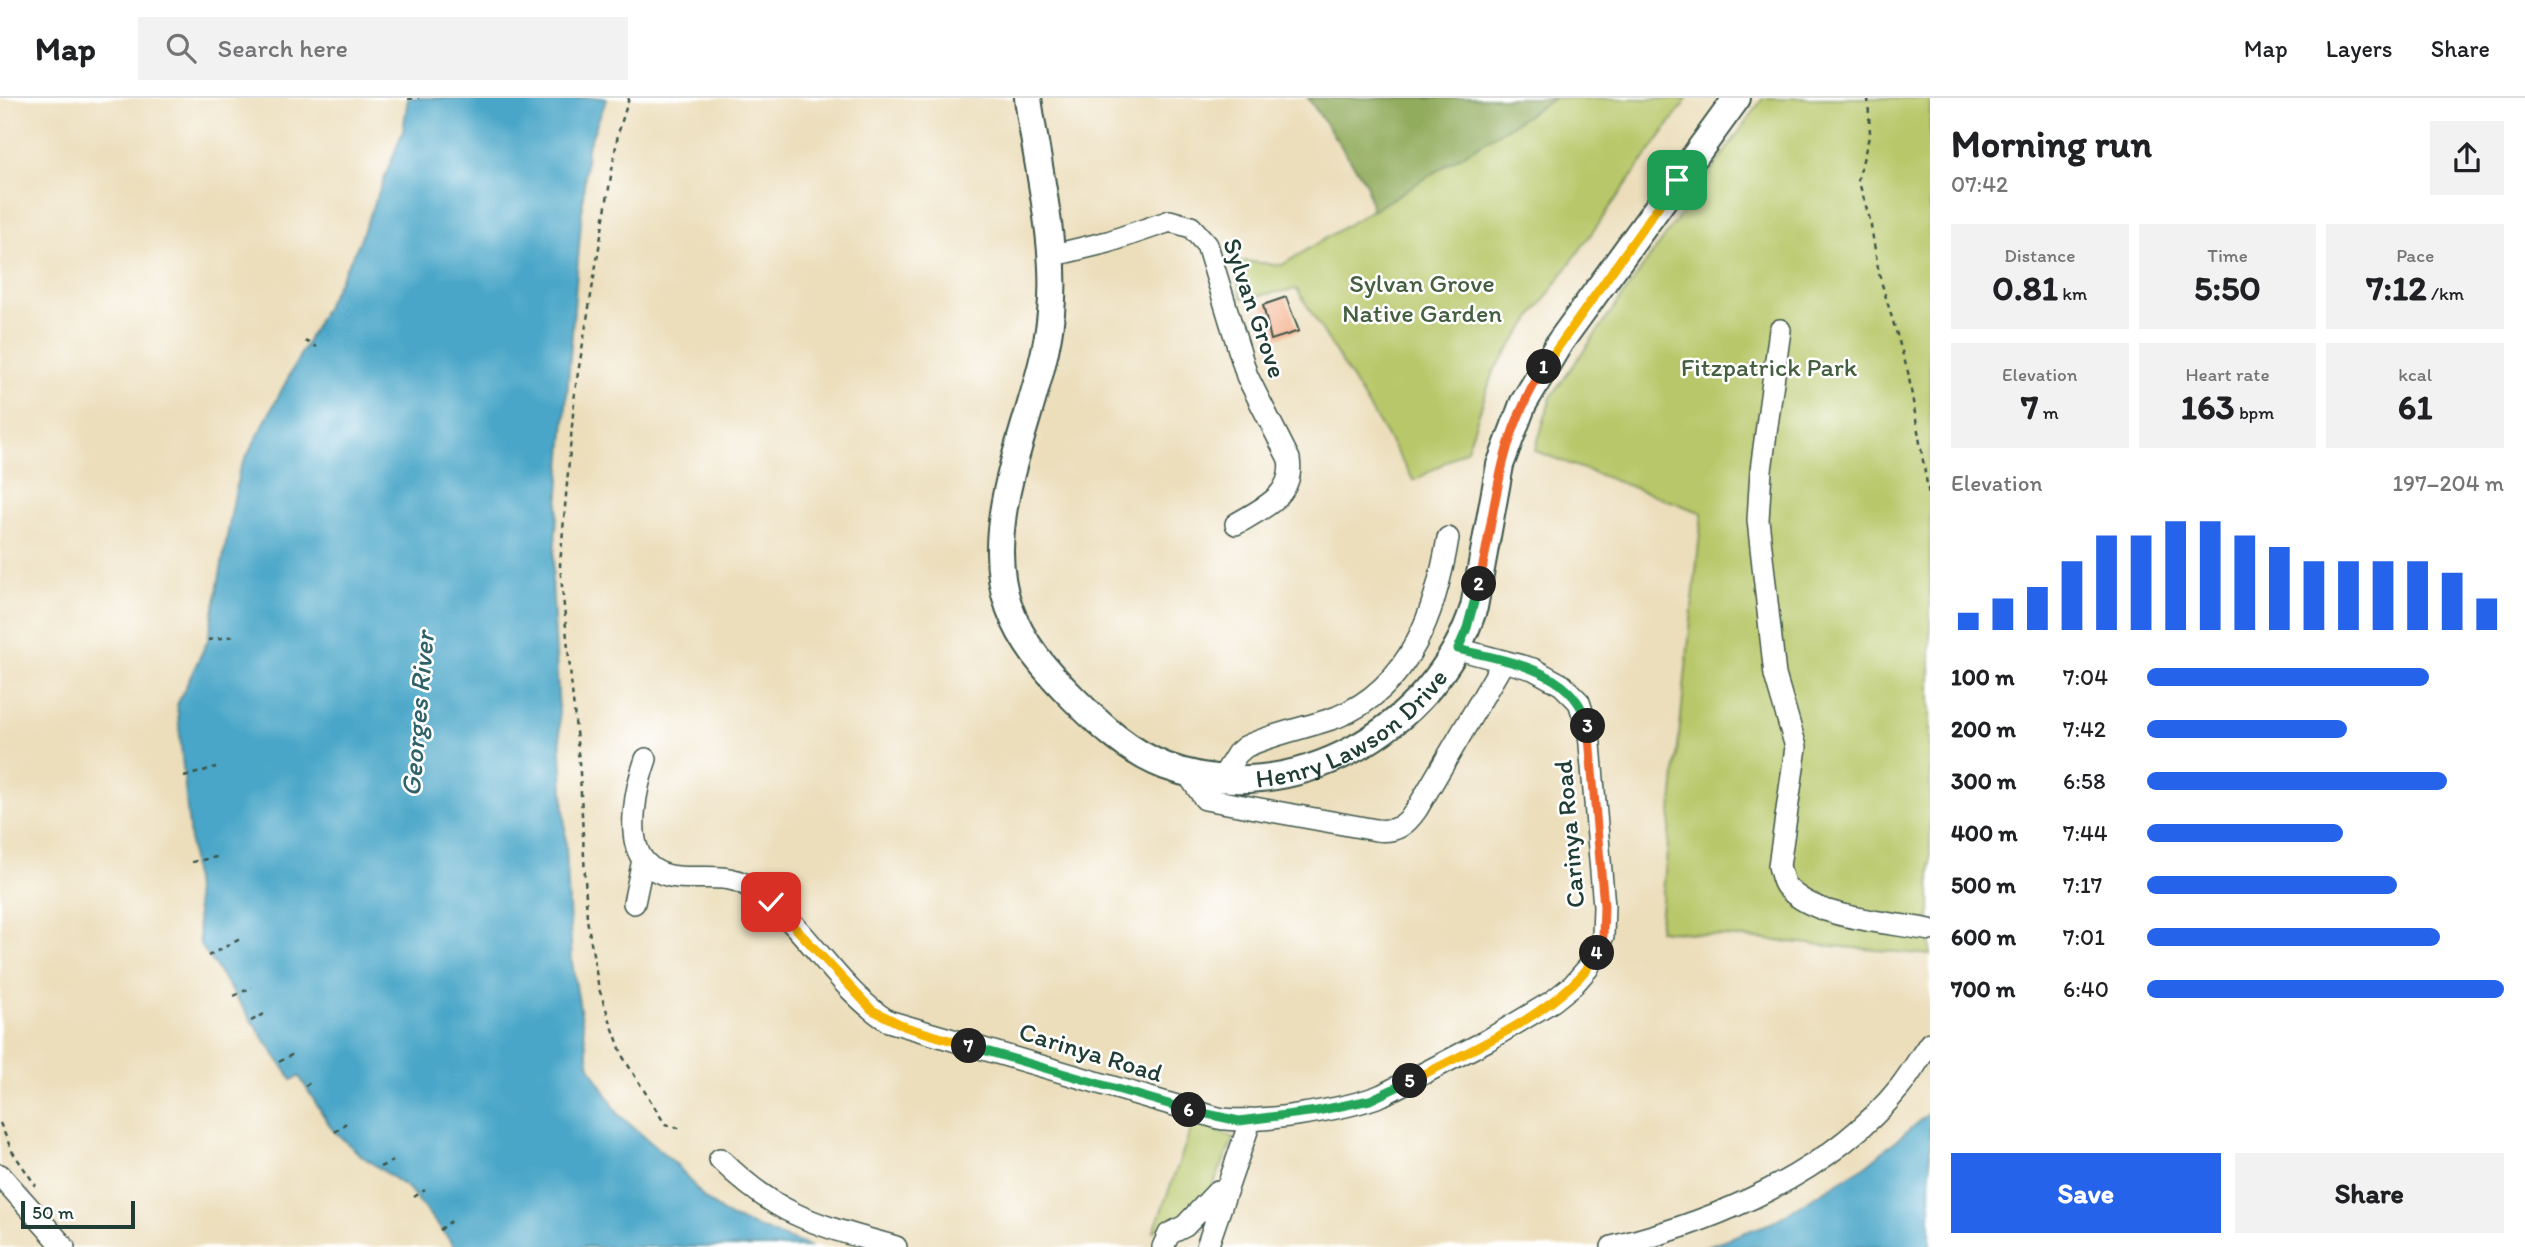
<!DOCTYPE html>
<html lang="en">
<head>
<meta charset="utf-8">
<style>
  body { margin:0; font-family:Itim,sans-serif; background:#f2f2f2; color:#202124; height:100vh; display:flex; flex-direction:column; font-size:26px; white-space:nowrap }
  * { box-sizing:border-box; margin:0 }
  p { font-size:23px; color:#757577 }
  .icon { flex:none; width:38px; height:38px; fill:none; stroke:currentColor; stroke-width:2; stroke-linecap:round; stroke-linejoin:round }
  .map { position:relative; flex:1; overflow:hidden }
  .drawer { display:flex; flex-direction:column; background:#fff; width:595px }
  .drawer>* { flex:none }
  .scale { position:absolute; left:21px; bottom:18px; width:114px; box-sizing:border-box; padding-left:7px; border:4px solid #1f3d34; border-top:0; font-size:19px; line-height:24px; white-space:nowrap; color:#1f3d34; -webkit-text-stroke:5px #fff; paint-order:stroke }
  .pin { position:absolute; display:grid; place-items:center; width:60px; height:60px; color:#fff; margin:-30px; border-radius:14px; box-shadow:0 4px 10px #0006 }
  .km { position:absolute; width:35px; height:35px; margin:-18px; border-radius:50%; background:#222; color:#fff; font-size:19px; line-height:35px; text-align:center }
  .round { display:grid; place-items:center; flex:none; width:74px; height:74px; border-radius:0px; background:#f2f2f2 }
  .overview { display:flex; align-items:center; justify-content:space-between; height:119px; padding:0 21px }
  h1 { font-size:38px; font-weight:800; line-height:52px }
  .figures { display:grid; grid-template-columns:repeat(3,1fr); gap:10px; height:119px; padding:7px 21px }
  .figures div { display:grid; align-content:center; border-radius:0px; background:#f2f2f2; text-align:center }
  .figures b { font-size:35px; font-weight:800 }
  .figures small { font-size:19px; font-weight:400 }
  .figures p { font-size:19px }
  .chart { height:196px; padding:14px 21px }
  .chart p { display:flex; justify-content:space-between }
  .chart svg { width:100%; height:126px; margin-top:7px; stroke:#2563eb; stroke-width:6 }
  .action { display:flex; gap:14px; margin-top:auto; padding:14px 21px }
  .action a { flex:1; height:80px; border-radius:0px; background:#2563eb; color:#fff; font-size:28px; font-weight:800; line-height:80px; text-align:center }
  .action a+a { background:#f2f2f2; color:#202124 }
  ul { padding:0 21px; list-style:none; font-size:23px }
  li { display:grid; grid-template-columns:112px 84px 1fr; align-items:center; height:52px }
  li i { height:18px; border-radius:9px; background:#2563eb }
  header { display:flex; align-items:center; gap:42px; box-sizing:border-box; height:98px; padding:0 35px; background:#fff; border-bottom:2px solid #e0e0e0 }
  header strong { font-size:33px }
  nav { display:flex; gap:38px; margin-inline-start:auto; font-size:24px }
  .search { width:490px; height:63px; background:#f2f2f2; display:flex; align-items:center; gap:18px; box-sizing:border-box; padding:0 24px; border-radius:0px; color:#757577; font-size:26px }
  main { display:flex; flex:1; min-height:0 }
  .map>svg:first-child { display:block }
  .green { fill:#b8c769; stroke:#6c824e; stroke-width:2 }
  .forest { fill:#92ac5d; stroke:#587448; stroke-width:2 }
  .water { fill:#49a6c8; stroke:#34727e; stroke-width:2 }
  .building { fill:#f3aa83 }
  .lines { fill:none; stroke-linecap:round; stroke-linejoin:round }
  .minor-casing { stroke:#3e5548; stroke-width:24 }
  .major-casing { stroke:#3e5548; stroke-width:30 }
  .path { stroke:#3e5548; stroke-width:2.5; stroke-dasharray:5 5; stroke-linecap:butt }
  .minor { stroke:#fff; stroke-width:21 }
  .major { stroke:#fff; stroke-width:26 }
  .split-1-casing { stroke:#fff; stroke-width:14 }
  .split-2-casing { stroke:#fff; stroke-width:14 }
  .split-3-casing { stroke:#fff; stroke-width:14 }
  .split-4-casing { stroke:#fff; stroke-width:14 }
  .split-5-casing { stroke:#fff; stroke-width:14 }
  .split-6-casing { stroke:#fff; stroke-width:14 }
  .split-7-casing { stroke:#fff; stroke-width:14 }
  .split-8-casing { stroke:#fff; stroke-width:14 }
  .split-1 { stroke:#f5b400; stroke-width:9 }
  .split-2 { stroke:#f0652b; stroke-width:9 }
  .split-3 { stroke:#22a559; stroke-width:9 }
  .split-4 { stroke:#f0652b; stroke-width:9 }
  .split-5 { stroke:#f5b400; stroke-width:9 }
  .split-6 { stroke:#22a559; stroke-width:9 }
  .split-7 { stroke:#22a559; stroke-width:9 }
  .split-8 { stroke:#f5b400; stroke-width:9 }
  .labels { text-anchor:middle; stroke-width:5; stroke-linejoin:round; paint-order:stroke }
  .park-label { font-size:26px; fill:#456041; stroke:#fff }
  .street-label { font-size:26px; fill:#1f3d34; stroke:#fff }
  .water-label { font-size:28px; font-style:italic; fill:#2e6268; stroke:#fff }
</style>
</head>
<body>
<header>
<strong>Map</strong>
<div class="search"><svg class="icon" aria-label="search" viewBox="0 0 24 24"><circle cx="10" cy="10" r="6"/><path d="M15 15l6 6"/></svg>Search here</div>
<nav><a>Map</a><a>Layers</a><a>Share</a></nav>
</header>
<main>
<div class="map">
<svg width="1930" height="1149" viewBox="0 0 1930 1149">
  <rect width="100%" height="100%" fill="#fff"/>
  <filter id="ink" filterUnits="userSpaceOnUse"><feTurbulence type="fractalNoise" baseFrequency=".0143" numOctaves="2"/><feDisplacementMap in="SourceGraphic" scale="14" xChannelSelector="R" yChannelSelector="G"/><feConvolveMatrix kernelMatrix="1 2 1 2 8 2 1 2 1" color-interpolation-filters="sRGB"/></filter>
  <filter id="wash" filterUnits="userSpaceOnUse"><feTurbulence type="fractalNoise" baseFrequency=".00686" numOctaves="4" result="noise"/><feDisplacementMap in="SourceGraphic" scale="28" xChannelSelector="R" yChannelSelector="G"/><feGaussianBlur stdDeviation="1.57" result="paint"/><feColorMatrix in="noise" values="0 0 0 0 0 0 0 0 0 0 0 0 0 0 0 0 0 1.4 0 .05"/><feComposite in="paint" operator="in"/></filter>
  <g filter="url(#wash)">
    <rect width="100%" height="100%" fill="#ecdebb"/>
    <path class="green" d="M 1555,0 L 1687,1 L 1493,274 L 1467,351 L 1414,383 L 1297,191 L 1242,200 L 1231,162 L 1282,167 Z
      M 1763,0 L 1930,0 L 1930,857 L 1659,832 L 1702,415 L 1535,353 L 1551,299 Z
      M 1194,1023 L 1234,1040 L 1203,1110 L 1154,1133 Z"/>
    <path class="forest" d="M 1308,0 L 1555,0 L 1372,113 L 1366,85 Z"/>
    <path class="water" d="M 408,0 L 607,0 L 587,51 L 552,481 L 572,864 L 590,969 L 619,1017 L 678,1068 L 704,1100 L 730,1119 L 811,1149 L 455,1149 L 409,1091 L 359,1056 L 332,1031 L 299,978 L 292,982 L 200,846 L 177,607 L 208,542 L 239,373 L 357,149 L 403,33 Z
      M 1930,1014 L 1930,1149 L 1704,1149 L 1771,1125 L 1868,1066 Z"/>
    <g id="blocks">
      <path class="building" d="M 1286,199 L 1299,233 L 1271,242 L 1263,207 Z"/>
    </g>
  </g>
  <g filter="url(#ink)">
    <use href="#blocks" fill-opacity="0" stroke="#3e5548" stroke-width="2"/>
    <g class="lines">
      <defs>
        <path id="minor" d="M 1050,158 L 1108,144 L 1170,123 L 1191,129 L 1207,147 L 1247,278 L 1289,361 C 1295,397 1263,410 1236,426
          M 1780,232 L 1761,372 L 1758,422 L 1775,577 L 1796,649 L 1779,768 C 1781,774 1782,783 1786,788 C 1813,821 1889,824 1930,832
          M 646,661 C 637,686 624,741 645,764 C 671,793 715,769 746,787 C 804,821 832,887 888,923 L 1218,1020 C 1253,1027 1348,1011 1382,997 L 1488,942 L 1553,903 L 1573,887 L 1588,870 L 1603,838 L 1604,808 L 1589,635 L 1579,604 L 1562,587 L 1533,571 L 1458,551
          M 1187,675 L 1205,701 L 1376,732 C 1396,735 1406,727 1417,711 L 1504,563
          M 1222,680 L 1237,656 L 1245,649 C 1274,635 1307,630 1337,619 C 1411,589 1436,512 1448,440
          M 634,805 L 643,762
          M 720,1061 C 779,1120 819,1127 896,1149
          M 0,1077 L 64,1149
          M 1163,1149 L 1169,1136 L 1185,1128 L 1218,1093
          M 1207,1149 L 1251,1021
          M 1612,1149 C 1717,1123 1831,1075 1900,989 C 1911,975 1920,959 1930,945"/>
        <g id="major">
          <path id="s1" d="M 1028,0 C 1037,68 1058,147 1051,215 C 1043,308 976,416 1009,509 C 1022,546 1047,574 1074,601 C 1101,628 1129,654 1165,668 C 1290,715 1436,631 1474,509 L 1500,367 L 1523,306 L 1560,244 L 1737,0"/>
        </g>
      </defs>
      <use href="#minor" class="minor-casing"/>
      <use href="#major" class="major-casing"/>
      <path class="path" d="M 629,0 L 618,36 L 575,293 L 560,467 L 580,675 L 587,821 L 599,891 L 623,959 L 665,1026 L 682,1031
        M 1868,0 L 1870,35 L 1858,81 L 1870,122 L 1879,176 L 1908,274 L 1930,404
        M 408,1 L 419,0
        M 305,243 L 317,249
        M 208,542 L 234,538
        M 184,679 L 216,669
        M 192,764 L 221,758
        M 208,858 L 240,841
        M 234,898 L 252,889
        M 251,923 L 264,916
        M 279,964 L 293,956
        M 305,988 L 311,984
        M 0,1025 L 12,1053 L 36,1088
        M 335,1034 L 346,1025
        M 380,1069 L 393,1063
        M 414,1099 L 425,1092
        M 440,1132 L 451,1123"/>
      <use href="#minor" class="minor"/>
      <use href="#major" class="major"/>
    </g>
  </g>
  <g class="lines" filter="url(#ink)">
    <defs>
      <path id="split-1" d="M 1544,269 L 1677,82"/>
      <path id="split-2" d="M 1479,486 C 1498,402 1496,346 1544,269"/>
      <path id="split-3" d="M 1479,486 L 1467,530 L 1458,551 C 1505,563 1575,571 1588,628"/>
      <path id="split-4" d="M 1588,628 L 1604,808 L 1603,838 L 1597,855"/>
      <path id="split-5" d="M 1410,983 C 1464,956 1570,909 1597,855"/>
      <path id="split-6" d="M 1189,1012 L 1239,1023 L 1317,1013 L 1370,1002 L 1410,983"/>
      <path id="split-7" d="M 969,948 L 1189,1012"/>
      <path id="split-8" d="M 771,804 L 872,912 L 906,929 L 969,948"/>
    </defs>
    <use href="#split-1" class="split-1-casing"/>
    <use href="#split-2" class="split-2-casing"/>
    <use href="#split-3" class="split-3-casing"/>
    <use href="#split-4" class="split-4-casing"/>
    <use href="#split-5" class="split-5-casing"/>
    <use href="#split-6" class="split-6-casing"/>
    <use href="#split-7" class="split-7-casing"/>
    <use href="#split-8" class="split-8-casing"/>
    <use href="#split-1" class="split-1"/>
    <use href="#split-2" class="split-2"/>
    <use href="#split-3" class="split-3"/>
    <use href="#split-4" class="split-4"/>
    <use href="#split-5" class="split-5"/>
    <use href="#split-6" class="split-6"/>
    <use href="#split-7" class="split-7"/>
    <use href="#split-8" class="split-8"/>
  </g>
  <g class="labels">
    <g class="park-label">
      <text x="1422" y="194">Sylvan Grove<tspan x="1422" dy="30">Native Garden</tspan></text>
      <text x="1769" y="278">Fitzpatrick Park</text>
    </g>
    <g class="street-label">
      <text transform="translate(1255 210) rotate(71)" y="9">Sylvan Grove</text>
      <text dy="9" stroke="none"><textPath href="#s1" startOffset="948">Henry Lawson Drive</textPath></text>
      <text transform="translate(1569 736) rotate(-95)" y="9">Carinya Road</text>
      <text transform="translate(1091 954) rotate(17)" y="9">Carinya Road</text>
    </g>
    <g class="water-label">
      <text transform="translate(417 616) rotate(-85)" y="10">Georges River</text>
    </g>
  </g>
</svg>
<div class="scale">50 m</div>
<div class="pin" style="left:1677px;top:82px;background:#1e9e55"><svg class="icon" aria-label="arrive" viewBox="0 0 24 24"><path d="M6 21V4h12l-3 4 3 4H6"/></svg></div>
<div class="pin" style="left:771px;top:804px;background:#d93025"><svg class="icon" aria-label="check" viewBox="0 0 24 24"><path d="M5 12l5 5 9-10"/></svg></div>
<b class="km" style="left:1544px;top:269px">1</b>
<b class="km" style="left:1479px;top:486px">2</b>
<b class="km" style="left:1588px;top:628px">3</b>
<b class="km" style="left:1597px;top:855px">4</b>
<b class="km" style="left:1410px;top:983px">5</b>
<b class="km" style="left:1189px;top:1012px">6</b>
<b class="km" style="left:969px;top:948px">7</b>
</div>
<section class="drawer">
<div class="overview"><div><h1>Morning run</h1><p>07:42</p></div><a class="round"><svg class="icon" aria-label="share" viewBox="0 0 24 24"><path d="M12 15V3M7 8l5-5 5 5M5 13v7h14v-7"/></svg></a></div>
<div class="figures">
<div><p>Distance</p><b>0.81<small> km</small></b></div>
<div><p>Time</p><b>5:50</b></div>
<div><p>Pace</p><b>7:12<small> /km</small></b></div>
</div>
<div class="figures">
<div><p>Elevation</p><b>7<small> m</small></b></div>
<div><p>Heart rate</p><b>163<small> bpm</small></b></div>
<div><p>kcal</p><b>61</b></div>
</div>
<div class="chart"><p><span>Elevation</span>197–204 m</p>
<svg viewBox="0 0 160 44" preserveAspectRatio="none"><path d="M5 44V38M15 44V33M25 44V29M35 44V20M45 44V11M55 44V11M65 44V6M75 44V6M85 44V11M95 44V15M105 44V20M115 44V20M125 44V20M135 44V20M145 44V24M155 44V33"/></svg>
</div>
<ul>
<li><b>100 m</b>7:04<i style="width:79%"></i></li>
<li><b>200 m</b>7:42<i style="width:56%"></i></li>
<li><b>300 m</b>6:58<i style="width:84%"></i></li>
<li><b>400 m</b>7:44<i style="width:55%"></i></li>
<li><b>500 m</b>7:17<i style="width:70%"></i></li>
<li><b>600 m</b>7:01<i style="width:82%"></i></li>
<li><b>700 m</b>6:40<i style="width:100%"></i></li>
</ul>
<div class="action"><a>Save</a><a>Share</a></div>
</section>
</main>
</body>
</html>
